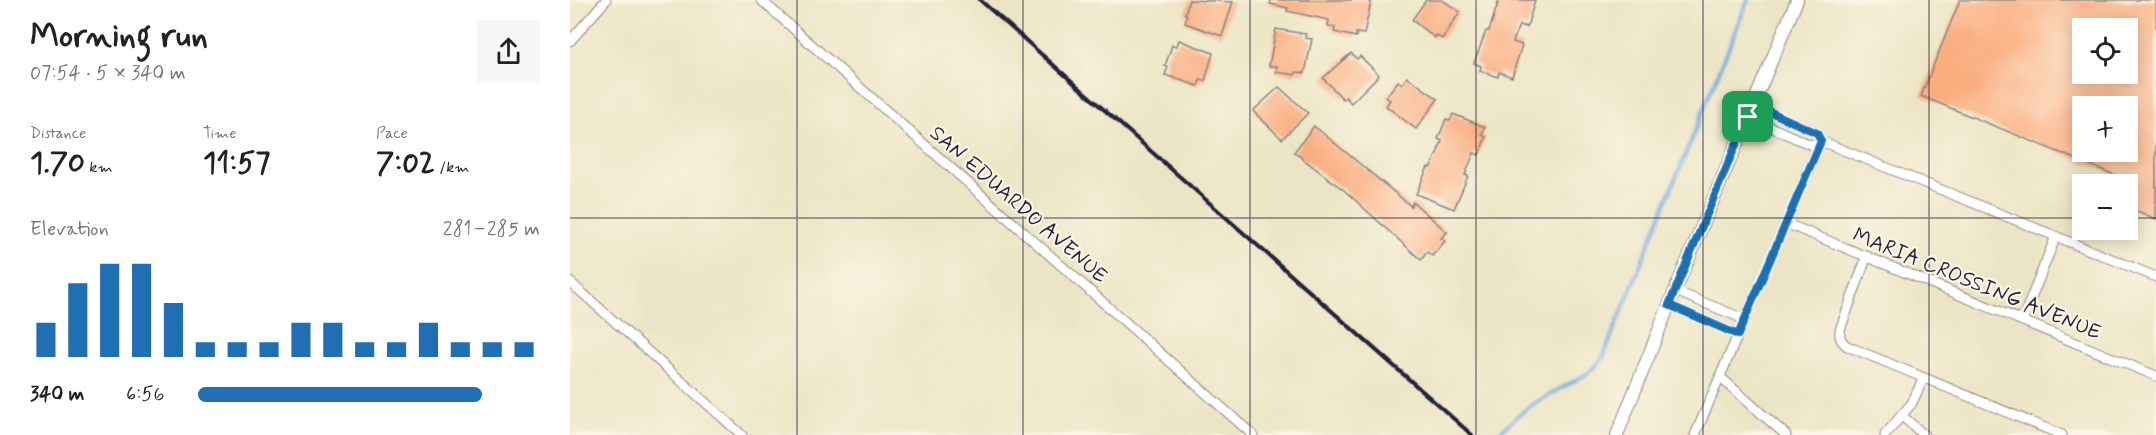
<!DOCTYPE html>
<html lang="en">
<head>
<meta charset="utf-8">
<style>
  body { margin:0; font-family:Mynerve,sans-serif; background:#f6f6f6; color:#222; height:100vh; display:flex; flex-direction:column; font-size:22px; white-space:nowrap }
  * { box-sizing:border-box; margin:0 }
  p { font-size:20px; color:#767676 }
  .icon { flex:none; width:33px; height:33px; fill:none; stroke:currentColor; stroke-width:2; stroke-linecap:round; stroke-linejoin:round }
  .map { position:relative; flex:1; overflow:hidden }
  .drawer { display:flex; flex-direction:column; background:#fff; width:570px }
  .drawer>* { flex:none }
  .tools { position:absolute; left:1502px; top:18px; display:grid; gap:12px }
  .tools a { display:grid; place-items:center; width:66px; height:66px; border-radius:0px; background:#fff; box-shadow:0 3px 15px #0003; font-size:30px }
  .pin { position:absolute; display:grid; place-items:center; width:51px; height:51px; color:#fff; margin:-26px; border-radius:12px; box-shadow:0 3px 9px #0006 }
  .round { display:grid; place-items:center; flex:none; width:63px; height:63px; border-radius:0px; background:#f6f6f6 }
  .summary { display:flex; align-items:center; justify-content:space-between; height:102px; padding:0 30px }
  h1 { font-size:33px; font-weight:700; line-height:45px }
  .metrics { display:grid; grid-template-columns:repeat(3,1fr); gap:9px; height:102px; padding:6px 30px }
  .metrics div { display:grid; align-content:center }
  .metrics b { font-size:30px; font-weight:700 }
  .metrics small { font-size:16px; font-weight:400 }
  .metrics p { font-size:16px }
  .chart { height:168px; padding:12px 30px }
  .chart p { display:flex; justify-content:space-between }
  .chart svg { width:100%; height:108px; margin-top:6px; stroke:#1f6fb2; stroke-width:6 }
  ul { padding:0 30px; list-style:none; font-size:20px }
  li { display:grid; grid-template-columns:96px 72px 1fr; align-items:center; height:45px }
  li i { height:15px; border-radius:8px; background:#1f6fb2 }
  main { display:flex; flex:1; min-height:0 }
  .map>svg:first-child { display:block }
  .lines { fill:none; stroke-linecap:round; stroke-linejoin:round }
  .stream { stroke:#6da8de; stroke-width:4 }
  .building { fill:#faae80; fill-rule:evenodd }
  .minor-casing { stroke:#878480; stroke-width:11 }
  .tertiary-casing { stroke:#878480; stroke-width:14 }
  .minor { stroke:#fff; stroke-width:9 }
  .tertiary { stroke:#fff; stroke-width:12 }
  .rail { stroke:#22223b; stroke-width:4 }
  .route-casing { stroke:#fff; stroke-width:12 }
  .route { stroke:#1f6fb2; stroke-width:8 }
  .grid { fill:none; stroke:#22223b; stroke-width:1.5; stroke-opacity:0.55 }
  .labels { text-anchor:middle; stroke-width:4.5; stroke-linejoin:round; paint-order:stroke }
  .street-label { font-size:21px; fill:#22223b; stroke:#fcf5e5 }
</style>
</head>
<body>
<main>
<section class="drawer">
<div class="summary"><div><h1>Morning run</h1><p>07:54 · 5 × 340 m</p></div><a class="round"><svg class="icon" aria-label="share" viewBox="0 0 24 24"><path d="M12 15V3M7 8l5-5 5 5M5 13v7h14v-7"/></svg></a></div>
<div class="metrics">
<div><p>Distance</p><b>1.70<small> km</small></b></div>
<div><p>Time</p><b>11:57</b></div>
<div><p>Pace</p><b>7:02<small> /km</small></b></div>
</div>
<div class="chart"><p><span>Elevation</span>281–285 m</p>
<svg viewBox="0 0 160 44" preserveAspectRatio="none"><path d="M5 44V30M15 44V14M25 44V6M35 44V6M45 44V22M55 44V38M65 44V38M75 44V38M85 44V30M95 44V30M105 44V38M115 44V38M125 44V30M135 44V38M145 44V38M155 44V38"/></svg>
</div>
<ul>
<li><b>340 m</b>6:56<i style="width:83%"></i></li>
</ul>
</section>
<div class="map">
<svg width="1586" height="435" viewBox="0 0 1586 435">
  <rect width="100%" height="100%" fill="#fcf5e5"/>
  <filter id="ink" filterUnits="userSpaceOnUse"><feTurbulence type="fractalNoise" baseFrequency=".0167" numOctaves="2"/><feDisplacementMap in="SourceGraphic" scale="12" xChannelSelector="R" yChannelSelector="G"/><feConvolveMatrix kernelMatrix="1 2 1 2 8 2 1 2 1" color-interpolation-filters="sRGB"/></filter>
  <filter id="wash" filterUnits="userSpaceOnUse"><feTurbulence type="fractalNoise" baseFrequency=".008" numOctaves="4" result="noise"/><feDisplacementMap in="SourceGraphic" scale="24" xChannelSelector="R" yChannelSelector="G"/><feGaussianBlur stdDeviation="1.35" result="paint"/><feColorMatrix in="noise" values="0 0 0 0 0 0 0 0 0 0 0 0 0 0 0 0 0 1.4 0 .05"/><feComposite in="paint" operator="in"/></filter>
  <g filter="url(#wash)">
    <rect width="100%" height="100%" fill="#ece5c5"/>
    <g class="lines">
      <path class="stream" d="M 926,435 L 957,408 L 1018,373 L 1032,360 L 1178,0"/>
    </g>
    <g id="blocks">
      <path class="building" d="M 619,0 L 663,2 L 652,36 L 615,23 L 617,15 L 615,14 Z
        M 701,0 L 794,0 L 801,2 L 794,34 L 786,33 L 786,37 L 764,32 L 765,28 L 758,26 L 759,20 L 717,11 L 718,8 L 700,4 Z
        M 856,0 L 872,0 L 890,12 L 872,39 L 866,35 L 865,38 L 842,20 Z
        M 929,0 L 965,0 L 957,27 L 949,25 L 943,42 L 952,45 L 942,77 L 929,72 L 928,77 L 910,71 L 911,66 L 904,63 L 916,31 L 919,31 Z
        M 1390,0 L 1586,0 L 1586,219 L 1557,207 L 1557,184 L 1544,184 L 1547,176 L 1351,96 ZM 1512,28 L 1557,28 L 1557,74 L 1512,74 ZM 1512,106 L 1557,106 L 1557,152 L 1512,152 Z
        M 706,29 L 736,34 L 735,38 L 742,39 L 735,73 L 726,72 L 725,75 L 706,72 L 707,66 L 699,66 Z
        M 609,40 L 643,53 L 635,81 L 630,80 L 628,86 L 595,75 L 598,67 L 595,66 L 602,45 L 607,46 Z
        M 781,53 L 787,59 L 790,56 L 809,75 L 781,103 L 776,97 L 773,99 L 753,78 Z
        M 837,77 L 868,99 L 846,129 L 816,106 L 820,100 L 816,97 L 828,81 L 832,84 Z
        M 709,87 L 738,113 L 712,139 L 683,111 Z
        M 883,114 L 915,127 L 912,135 L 916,137 L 909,155 L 904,153 L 895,175 L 898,176 L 884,209 L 846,194 L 858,167 L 860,168 L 864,161 L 872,141 L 868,139 L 876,119 L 880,121 Z
        M 744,126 L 841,206 L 843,202 L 877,232 L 871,238 L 875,241 L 862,256 L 857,252 L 851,260 L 775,191 L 724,152 Z"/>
    </g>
  </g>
  <g filter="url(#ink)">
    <use href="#blocks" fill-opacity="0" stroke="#878480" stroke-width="1.5"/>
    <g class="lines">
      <defs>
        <path id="minor" d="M 191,0 L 683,435
          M 0,41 L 36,0
          M 1183,104 L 1247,133 L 1251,141 L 1586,277
          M 1178,117 L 1241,145 L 1251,141
          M 1215,223 L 1586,376
          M 1297,256 L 1270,330 C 1269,338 1271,341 1277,346 L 1492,435
          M 0,282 L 172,435
          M 1105,291 L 1174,319
          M 1099,305 L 1168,335
          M 1452,321 L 1486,236
          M 1150,377 L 1216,435
          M 1332,416 L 1354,435
          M 1125,435 L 1251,141
          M 1315,435 L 1342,403 L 1353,379"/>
        <path id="tertiary" d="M 1047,435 L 1099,305 L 1227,0"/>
      </defs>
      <use href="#minor" class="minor-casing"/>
      <use href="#tertiary" class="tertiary-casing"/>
      <use href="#minor" class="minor"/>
      <use href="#tertiary" class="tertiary"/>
      <path class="rail" d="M 410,0 L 902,435"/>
    </g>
  </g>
  <g class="lines" filter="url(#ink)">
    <defs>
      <path id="route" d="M 1183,104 L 1247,133 L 1251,141 L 1168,335 L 1099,305 Z"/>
    </defs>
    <use href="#route" class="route-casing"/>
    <use href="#route" class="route"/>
  </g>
  <path class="grid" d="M 227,0 L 227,435M 453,0 L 453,435M 680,0 L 680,435M 906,0 L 906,435M 1133,0 L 1133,435M 1359,0 L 1359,435M 0,218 L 1512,218M 1557,218 L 1586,218"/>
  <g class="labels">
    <g class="street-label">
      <text transform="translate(449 204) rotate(41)" y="7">SAN EDUARDO AVENUE</text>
      <text transform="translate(1407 283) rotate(22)" y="7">MARIA CROSSING AVENUE</text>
    </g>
  </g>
</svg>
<div class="tools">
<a><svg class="icon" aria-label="locate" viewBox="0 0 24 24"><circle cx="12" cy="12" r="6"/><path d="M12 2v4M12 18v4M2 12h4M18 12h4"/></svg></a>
<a>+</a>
<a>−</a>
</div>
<div class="pin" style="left:1178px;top:117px;background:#1e9e55"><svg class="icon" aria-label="arrive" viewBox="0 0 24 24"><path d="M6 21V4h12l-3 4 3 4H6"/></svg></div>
</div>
</main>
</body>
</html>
